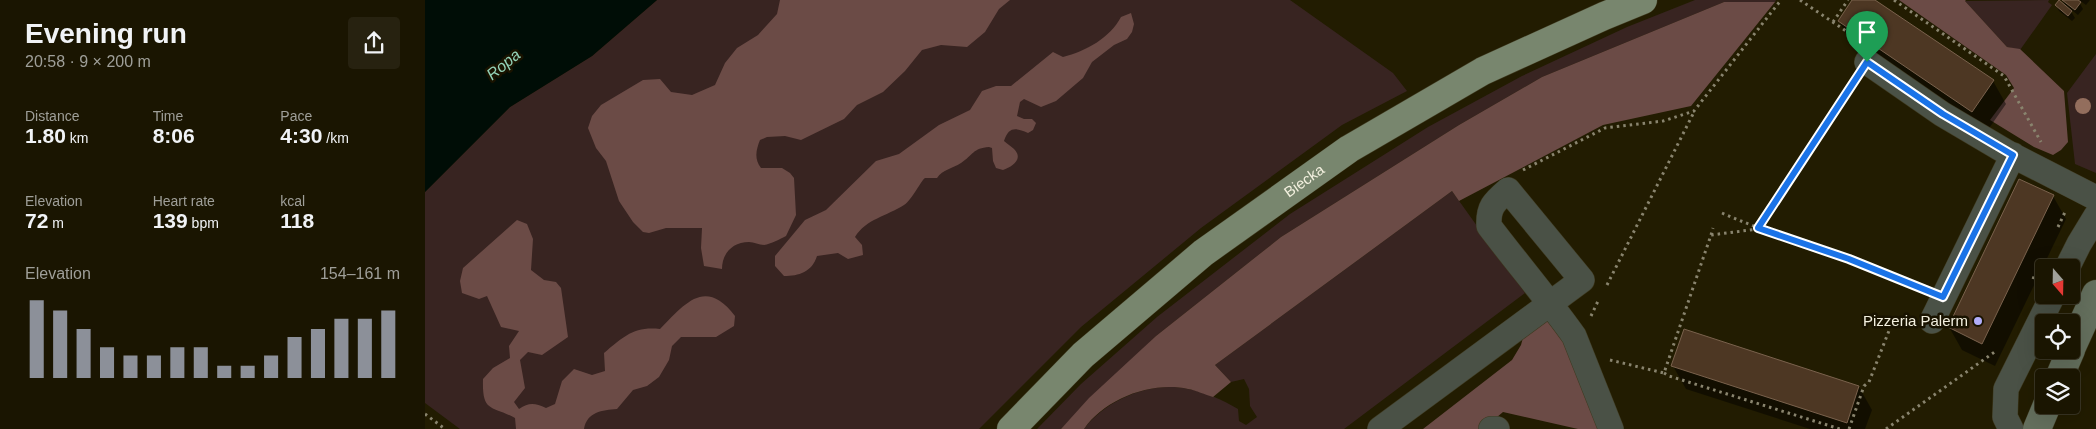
<!DOCTYPE html>
<html lang="en">
<head>
<meta charset="utf-8">
<style>
  body { margin:0; font-family:Helvetica,sans-serif; background:#272210; color:#f1f3f6; height:100vh; display:flex; flex-direction:column; font-size:19px; white-space:nowrap }
  * { box-sizing:border-box; margin:0 }
  p { font-size:16px; color:#9f9f99 }
  .icon { flex:none; width:28px; height:28px; fill:none; stroke:currentColor; stroke-width:2; stroke-linecap:round; stroke-linejoin:round }
  .map { position:relative; flex:1; overflow:hidden }
  .sheet { display:flex; flex-direction:column; background:#1a1501; width:425px }
  .sheet>* { flex:none }
  .needle { width:32px; rotate:160deg }
  .tools { position:absolute; left:1610px; top:259px; display:grid; gap:10px }
  .tools a { display:grid; place-items:center; width:45px; height:45px; border-radius:5px; background:#1a1501; box-shadow:0 5px 20px #0002,0 0 0 1px #383423; font-size:25px }
  .pin { position:absolute; display:grid; place-items:center; width:42px; height:42px; color:#fff; margin:-51px -21px; border-radius:50% 50% 50% 0; rotate:-45deg; box-shadow:0 0 5px #0007 }
  .pin .icon { rotate:45deg }
  .round { display:grid; place-items:center; flex:none; width:52px; height:52px; border-radius:5px; background:#272210 }
  .summary { display:flex; align-items:center; justify-content:space-between; height:85px; padding:0 25px }
  h1 { font-size:28px; font-weight:700; line-height:38px }
  .metrics { display:grid; grid-template-columns:repeat(3,1fr); gap:8px; height:85px; padding:5px 25px }
  .metrics div { display:grid; align-content:center }
  .metrics b { font-size:21px; font-weight:700 }
  .metrics small { font-size:14px; font-weight:400 }
  .metrics p { font-size:14px }
  .chart { height:140px; padding:10px 25px }
  .chart p { display:flex; justify-content:space-between }
  .chart svg { width:100%; height:90px; margin-top:5px; stroke:#8c9099; stroke-width:6 }
  main { display:flex; flex:1; min-height:0 }
  .map>svg:first-child { display:block }
  .green { fill:#382421 }
  .forest { fill:#6b4b46 }
  .water { fill:#000d06 }
  .shadow { fill:#0007 }
  .building { fill:#4d3723; stroke:#7a624d }
  .lines { fill:none; stroke-linecap:round; stroke-linejoin:round }
  .street-casing { stroke:#3f3a20; stroke-width:26 }
  .secondary-casing { stroke:#3f3a20; stroke-width:29 }
  .primary-casing { stroke:#3f3a20; stroke-width:29 }
  .path { stroke:#89846e; stroke-width:3; stroke-dasharray:2.5 4; stroke-linecap:butt }
  .street { stroke:#4a5146; stroke-width:25 }
  .secondary { stroke:#646f5d; stroke-width:28 }
  .primary { stroke:#78866e; stroke-width:28 }
  .tree { fill:#936e5d }
  .route-casing { stroke:#fff; stroke-width:10 }
  .route { stroke:#1a73e8; stroke-width:6 }
  .poi-dot { fill:#b1adfa; stroke:#191300; stroke-width:2 }
  .labels { text-anchor:middle; stroke-width:5; stroke-linejoin:round; paint-order:stroke }
  .street-label { font-size:15px; fill:#f3f0df; stroke:#191300 }
  .poi-label { font-size:15px; fill:#f3f0df; stroke:#191300; text-anchor:end }
  .water-label { font-size:16px; font-style:italic; fill:#94d3b8; stroke:#191300 }
</style>
</head>
<body>
<main>
<section class="sheet">
<div class="summary"><div><h1>Evening run</h1><p>20:58 · 9 × 200 m</p></div><a class="round"><svg class="icon" aria-label="share" viewBox="0 0 24 24"><path d="M12 15V3M7 8l5-5 5 5M5 13v7h14v-7"/></svg></a></div>
<div class="metrics">
<div><p>Distance</p><b>1.80<small> km</small></b></div>
<div><p>Time</p><b>8:06</b></div>
<div><p>Pace</p><b>4:30<small> /km</small></b></div>
</div>
<div class="metrics">
<div><p>Elevation</p><b>72<small> m</small></b></div>
<div><p>Heart rate</p><b>139<small> bpm</small></b></div>
<div><p>kcal</p><b>118</b></div>
</div>
<div class="chart"><p><span>Elevation</span>154–161 m</p>
<svg viewBox="0 0 160 44" preserveAspectRatio="none"><path d="M5 44V6M15 44V11M25 44V20M35 44V29M45 44V33M55 44V33M65 44V29M75 44V29M85 44V38M95 44V38M105 44V33M115 44V24M125 44V20M135 44V15M145 44V15M155 44V11"/></svg>
</div>
</section>
<div class="map">
<svg width="1671" height="429" viewBox="0 0 1671 429">
  <rect width="100%" height="100%" fill="#221c01"/>
  <path class="green" d="M 232,0 L 865,0 L 968,73 L 982,91 L 917,125 L 776,228 L 656,327 L 554,429 L 35,429 L 0,403 L 0,192 L 85,107 L 167,56 Z
    M 1270,0 L 1351,0 L 1350,2 L 1299,2 L 1117,77 L 1034,125 L 856,237 L 731,336 L 636,429 L 612,429 L 656,384 L 732,317 L 865,214 L 1003,127 L 1097,76 L 1202,27 Z
    M 1624,0 L 1623,2 L 1627,5 L 1595,50 L 1582,47 L 1540,1 Z
    M 1671,54 L 1671,173 L 1650,164 L 1642,93 Z
    M 1027,191 L 1100,293 L 919,429 L 659,429 C 682,399 726,381 763,389 C 780,392 798,400 813,409 L 814,421 L 821,425 L 832,417 L 825,406 L 824,389 L 819,379 L 806,382 L 790,365 Z"/>
  <path class="forest" d="M 355,0 L 585,0 L 574,9 L 560,32 L 542,47 L 516,45 L 497,50 L 480,71 L 458,92 L 432,105 L 419,119 L 376,140 L 360,136 L 342,137 L 335,140 C 331,150 329,159 336,168 L 357,168 L 365,173 L 369,178 L 371,215 L 361,236 C 355,239 346,244 339,245 C 334,245 329,242 324,242 C 307,242 297,254 297,269 L 279,266 L 276,248 L 277,228 L 241,228 L 224,233 L 218,232 L 208,222 L 194,201 L 181,161 L 171,148 L 163,128 L 167,116 L 176,105 L 218,80 L 235,79 L 246,92 L 267,95 L 290,85 L 300,63 L 312,48 L 333,35 L 352,14 Z
    M 1474,0 L 1541,0 L 1540,1 L 1582,47 L 1595,49 L 1639,91 L 1643,142 L 1636,150 L 1628,155 L 1609,147 L 1565,120 L 1589,88 L 1581,75 Z
    M 1299,2 L 1350,2 L 1266,106 L 1178,125 L 1034,201 L 1027,191 L 790,365 L 806,382 L 788,397 C 780,395 771,390 763,389 C 726,381 680,399 659,429 L 636,429 L 664,398 L 731,336 L 856,237 L 1034,125 L 1117,77 Z
    M 706,13 L 709,24 L 707,32 L 702,39 L 689,45 L 667,62 L 658,78 L 631,101 L 616,107 L 599,99 L 595,102 L 592,116 L 599,119 L 607,119 L 611,123 L 608,130 L 603,133 C 591,128 584,126 579,141 C 582,144 586,146 589,149 C 599,159 587,167 578,170 L 571,168 L 568,161 L 567,148 L 564,147 C 548,148 548,155 536,163 C 527,169 518,169 512,178 C 508,178 503,178 500,178 C 497,179 487,200 479,205 C 462,216 441,219 430,237 L 437,245 L 438,255 L 423,259 L 413,253 L 392,256 C 387,272 374,276 359,276 L 350,266 L 350,256 L 380,220 L 401,210 L 451,161 L 474,154 L 514,125 L 545,110 L 557,91 L 571,86 L 586,86 L 628,52 L 638,57 C 661,51 685,38 696,17 Z
    M 92,220 L 102,224 L 108,239 L 106,270 L 119,280 L 131,282 L 136,288 L 143,337 L 117,355 L 103,352 L 95,360 L 100,388 L 89,402 L 94,409 C 104,402 110,403 121,408 L 130,404 L 137,381 L 149,369 L 167,375 L 180,371 L 179,353 C 198,337 209,326 235,329 C 260,304 280,277 310,316 L 309,326 L 291,337 L 256,337 L 247,346 L 244,360 L 234,377 L 222,386 L 208,390 L 192,409 C 177,410 162,412 159,429 L 91,429 L 90,418 C 66,405 57,413 58,379 L 68,368 L 85,358 L 84,346 L 94,331 L 76,327 L 62,296 L 54,299 L 37,293 L 35,281 L 38,268 Z
    M 1115,320 L 1129,323 L 1175,417 L 1174,429 L 1153,429 L 1078,412 L 1058,429 L 998,429 L 1087,360 L 1096,345 L 1100,330 Z"/>
  <path class="water" d="M 0,0 L 232,0 L 167,56 L 85,107 L 0,192 Z"/>
  <path class="shadow" d="M 1428,0 L 1448,0 L 1568,81 L 1581,104 L 1560,134 L 1427,44 L 1414,21 Z
    M 1637,0 L 1653,0 L 1658,9 L 1653,15 L 1644,8 L 1650,18 L 1647,21 L 1634,11 L 1631,5 L 1641,8 Z
    M 1654,0 L 1665,0 L 1661,5 Z
    M 1628,196 L 1641,219 L 1570,366 L 1537,350 L 1524,327 Z
    M 1248,366 L 1434,387 L 1447,410 L 1440,429 L 1385,429 L 1261,389 Z"/>
  <path class="building" d="M 1427,0 L 1450,0 L 1569,80 L 1547,112 L 1413,21 Z
    M 1634,0 L 1647,11 L 1643,16 L 1630,5 Z
    M 1637,0 L 1653,0 L 1656,2 L 1650,10 Z
    M 1594,179 L 1629,195 L 1557,344 L 1523,327 Z
    M 1259,329 L 1434,386 L 1422,423 L 1246,366 Z"/>
  <g class="lines">
    <defs>
      <path id="street" d="M 1442,62 L 1517,114 L 1583,153 L 1671,198
        M 1642,268 L 1654,244 L 1671,216
        M 1507,321 L 1588,155
        M 955,429 L 1157,280 L 1083,190 C 1069,202 1063,207 1064,226 C 1092,263 1122,298 1149,336 L 1186,429
        M 1066,429 L 1072,429
        M 1586,429 L 1580,417 L 1581,389 L 1628,295"/>
      <path id="secondary" d="M 1646,349 L 1671,294
        M 1634,378 L 1646,350
        M 1612,429 L 1622,405"/>
      <g id="primary">
        <path id="s1" d="M 586,429 L 658,355 L 778,253 L 924,149 L 1058,71 L 1179,16 L 1218,0"/>
      </g>
    </defs>
    <use href="#street" class="street-casing"/>
    <use href="#secondary" class="secondary-casing"/>
    <use href="#primary" class="primary-casing"/>
    <path class="path" d="M 1375,0 L 1433,39
      M 1469,0 L 1579,76 L 1616,142
      M 1408,22 L 1423,0
      M 1098,170 L 1180,128 L 1238,121 L 1269,111 L 1356,0
      M 1297,213 C 1363,242 1432,258 1497,288
      M 1633,227 L 1641,210
      M 1286,235 L 1288,228
      M 1608,279 L 1617,259
      M 1182,285 L 1269,112
      M 1166,316 L 1174,299
      M 1185,360 L 1239,373 L 1286,235 L 1333,229 L 1429,81
      M 1239,373 L 1244,376 L 1415,429
      M 0,414 L 20,429
      M 1424,429 L 1439,386 L 1444,382 L 1467,323 L 1484,314
      M 1461,429 L 1571,351"/>
    <use href="#street" class="street"/>
    <use href="#secondary" class="secondary"/>
    <use href="#primary" class="primary"/>
  </g>
  <circle class="tree" cx="1658" cy="106" r="8"/>
  <g class="lines">
    <defs>
      <path id="route" d="M 1442,62 L 1518,114 L 1588,155 L 1518,297 L 1424,259 L 1333,228 Z"/>
    </defs>
    <use href="#route" class="route-casing"/>
    <use href="#route" class="route"/>
  </g>
  <circle class="poi-dot" cx="1553" cy="321" r="5"/>
  <g class="labels">
    <g class="street-label">
      <text dy="5" stroke="none"><textPath href="#s1" startOffset="385">Biecka</textPath></text>
    </g>
    <g class="poi-label">
      <text x="1543" y="326">Pizzeria Palerm</text>
    </g>
    <g class="water-label">
      <text transform="translate(78 64) rotate(-39)" y="6">Ropa</text>
    </g>
  </g>
</svg>
<div class="tools">
<a><svg class="needle" viewBox="-14 -14 28 28"><path d="M0-13l5 13h-10z" fill="#e53935"/><path d="M0 13l5-13h-10z" fill="#9f9f99"/></svg></a>
<a><svg class="icon" aria-label="locate" viewBox="0 0 24 24"><circle cx="12" cy="12" r="6"/><path d="M12 2v4M12 18v4M2 12h4M18 12h4"/></svg></a>
<a><svg class="icon" aria-label="layers" viewBox="0 0 24 24"><path d="M12 4l9 5-9 5-9-5zM3 14l9 5 9-5"/></svg></a>
</div>
<div class="pin" style="left:1442px;top:62px;background:#1e9e55"><svg class="icon" aria-label="arrive" viewBox="0 0 24 24"><path d="M6 21V4h12l-3 4 3 4H6"/></svg></div>
</div>
</main>
</body>
</html>
